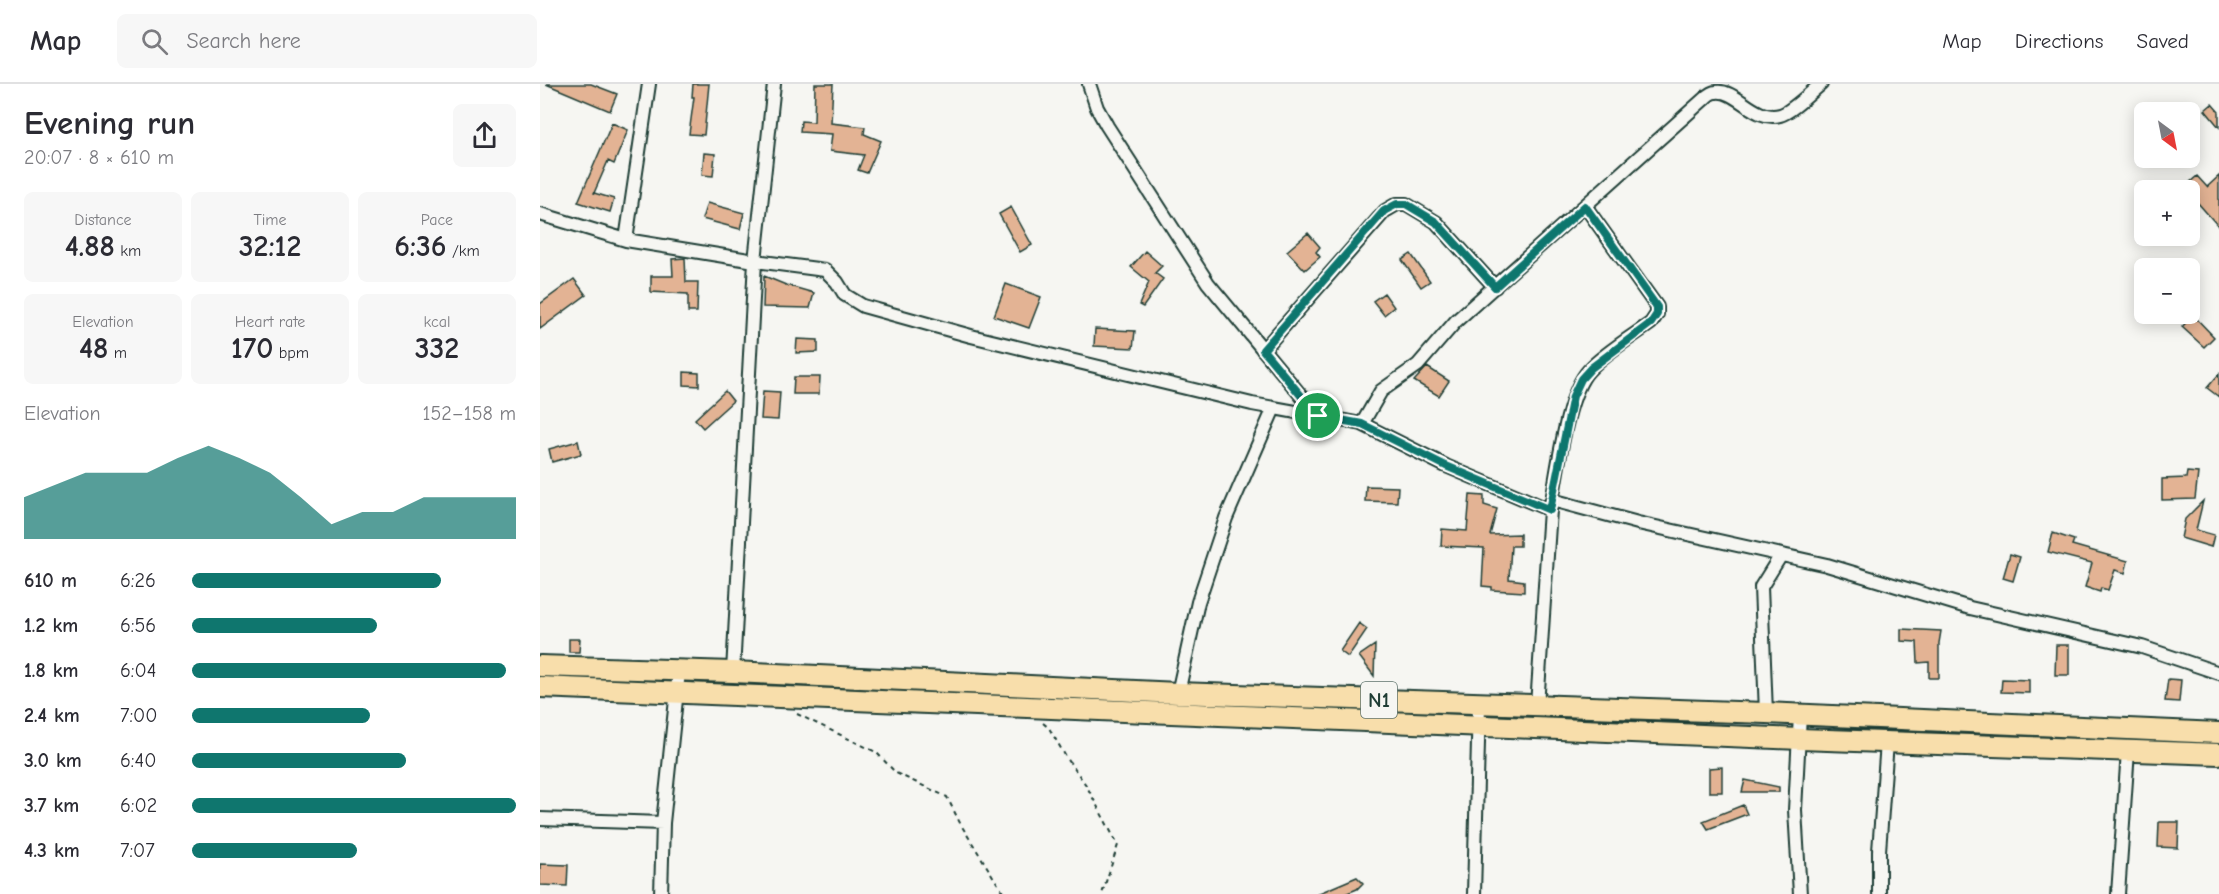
<!DOCTYPE html>
<html lang="en">
<head>
<meta charset="utf-8">
<style>
  body { margin:0; font-family:"Comic Neue",sans-serif; background:#f7f7f7; color:#2b2b33; height:100vh; display:flex; flex-direction:column; font-size:22px; white-space:nowrap }
  * { box-sizing:border-box; margin:0 }
  p { font-size:20px; color:#7c7c81 }
  .icon { flex:none; width:33px; height:33px; fill:none; stroke:currentColor; stroke-width:2; stroke-linecap:round; stroke-linejoin:round }
  .map { position:relative; flex:1; overflow:hidden }
  .panel { display:flex; flex-direction:column; background:#fff; width:540px }
  .panel>* { flex:none }
  .needle { width:39px; rotate:148deg }
  .fabs { position:absolute; left:1594px; top:18px; display:grid; gap:12px }
  .fabs a { display:grid; place-items:center; width:66px; height:66px; border-radius:9px; background:#fff; box-shadow:0 3px 15px #0003; font-size:30px }
  .pin { position:absolute; display:grid; place-items:center; width:51px; height:51px; color:#fff; margin:-26px; border:3px solid #fff; border-radius:50%; box-shadow:0 2px 6px #0007 }
  .round { display:grid; place-items:center; flex:none; width:63px; height:63px; border-radius:9px; background:#f7f7f7 }
  .head { display:flex; align-items:center; justify-content:space-between; height:102px; padding:0 24px }
  h1 { font-size:33px; font-weight:800; line-height:45px }
  .metrics { display:grid; grid-template-columns:repeat(3,1fr); gap:9px; height:102px; padding:6px 24px }
  .metrics div { display:grid; align-content:center; border-radius:9px; background:#f7f7f7; text-align:center }
  .metrics b { font-size:30px; font-weight:800 }
  .metrics small { font-size:16px; font-weight:400 }
  .metrics p { font-size:16px }
  .chart { height:168px; padding:12px 24px }
  .chart p { display:flex; justify-content:space-between }
  .chart svg { width:100%; height:108px; margin-top:6px; fill:#0f766e; opacity:.7 }
  ul { padding:0 24px; list-style:none; font-size:20px }
  li { display:grid; grid-template-columns:96px 72px 1fr; align-items:center; height:45px }
  li i { height:15px; border-radius:8px; background:#0f766e }
  header { display:flex; align-items:center; gap:36px; box-sizing:border-box; height:84px; padding:0 30px; background:#fff; border-bottom:2px solid #e1e1e2 }
  header strong { font-size:28px }
  nav { display:flex; gap:33px; margin-inline-start:auto; font-size:21px }
  .search { width:420px; height:54px; background:#f7f7f7; display:flex; align-items:center; gap:15px; box-sizing:border-box; padding:0 21px; border-radius:9px; color:#7c7c81; font-size:22px }
  main { display:flex; flex:1; min-height:0 }
  .map>svg:first-child { display:block }
  .building { fill:#e3b394; stroke:#1f3d34; stroke-width:1.5 }
  .lines { fill:none; stroke-linecap:round; stroke-linejoin:round }
  .minor-casing { stroke:#1f3d34; stroke-width:16 }
  .trunk-casing { stroke:#1f3d34; stroke-width:24 }
  .path { stroke:#1f3d34; stroke-width:2; stroke-dasharray:4.5 4.5; stroke-linecap:butt }
  .minor { stroke:#f6f6f2; stroke-width:12 }
  .trunk { stroke:#f8deab; stroke-width:20 }
  .route-casing { stroke:#fff; stroke-width:12 }
  .route { stroke:#0f766e; stroke-width:8 }
  .labels { text-anchor:middle; stroke-width:6; stroke-linejoin:round; paint-order:stroke }
  .shield { fill:#f6f6f2; stroke:#60746d; stroke-width:1.5 }
  .shield-label { font-size:21px; font-weight:bold; fill:#1f3d34 }
</style>
</head>
<body>
<header>
<strong>Map</strong>
<div class="search"><svg class="icon" aria-label="search" viewBox="0 0 24 24"><circle cx="10" cy="10" r="6"/><path d="M15 15l6 6"/></svg>Search here</div>
<nav><a>Map</a><a>Directions</a><a>Saved</a></nav>
</header>
<main>
<section class="panel">
<div class="head"><div><h1>Evening run</h1><p>20:07 · 8 × 610 m</p></div><a class="round"><svg class="icon" aria-label="share" viewBox="0 0 24 24"><path d="M12 15V3M7 8l5-5 5 5M5 13v7h14v-7"/></svg></a></div>
<div class="metrics">
<div><p>Distance</p><b>4.88<small> km</small></b></div>
<div><p>Time</p><b>32:12</b></div>
<div><p>Pace</p><b>6:36<small> /km</small></b></div>
</div>
<div class="metrics">
<div><p>Elevation</p><b>48<small> m</small></b></div>
<div><p>Heart rate</p><b>170<small> bpm</small></b></div>
<div><p>kcal</p><b>332</b></div>
</div>
<div class="chart"><p><span>Elevation</span>152–158 m</p>
<svg viewBox="0 0 160 44" preserveAspectRatio="none"><path d="M0 44V27L10 22L20 17L30 17L40 17L50 11L60 6L70 11L80 17L90 27L100 38L110 33L120 33L130 27L140 27L150 27L160 27V44z"/></svg>
</div>
<ul>
<li><b>610 m</b>6:26<i style="width:77%"></i></li>
<li><b>1.2 km</b>6:56<i style="width:57%"></i></li>
<li><b>1.8 km</b>6:04<i style="width:97%"></i></li>
<li><b>2.4 km</b>7:00<i style="width:55%"></i></li>
<li><b>3.0 km</b>6:40<i style="width:66%"></i></li>
<li><b>3.7 km</b>6:02<i style="width:100%"></i></li>
<li><b>4.3 km</b>7:07<i style="width:51%"></i></li>
</ul>
</section>
<div class="map">
<svg width="1679" height="810" viewBox="0 0 1679 810">
  <rect width="100%" height="100%" fill="#f6f6f2"/>
  <filter id="ink" filterUnits="userSpaceOnUse"><feTurbulence type="fractalNoise" baseFrequency=".0167" numOctaves="2"/><feDisplacementMap in="SourceGraphic" scale="12" xChannelSelector="R" yChannelSelector="G"/><feConvolveMatrix kernelMatrix="1 2 1 2 8 2 1 2 1" color-interpolation-filters="sRGB"/></filter>
  <g filter="url(#ink)">
    <path class="building" d="M 6,0 L 51,0 L 77,10 L 70,27 Z
      M 153,0 L 169,0 L 164,51 L 149,50 L 154,13 L 152,13 Z
      M 275,0 L 293,0 L 291,39 L 325,43 L 324,50 L 341,57 L 327,89 L 318,86 L 324,71 L 290,67 L 292,50 L 260,48 L 261,37 L 274,38 Z
      M 1672,20 L 1679,28 L 1679,43 L 1665,26 Z
      M 72,39 L 88,46 L 74,80 L 68,77 L 54,109 L 74,115 L 70,128 L 38,118 Z
      M 164,69 L 175,70 L 173,92 L 162,91 Z
      M 1657,92 L 1667,103 L 1679,92 L 1679,143 L 1650,110 L 1650,106 L 1641,106 Z
      M 167,119 L 204,129 L 200,145 L 162,135 Z
      M 471,123 L 492,161 L 480,168 L 459,130 Z
      M 768,149 L 780,163 L 776,168 L 780,173 L 765,186 L 747,167 Z
      M 605,167 L 622,182 L 615,189 L 623,195 L 603,223 L 599,221 L 609,198 L 591,183 Z
      M 871,170 L 890,197 L 881,203 L 862,176 Z
      M 145,174 L 146,198 L 158,198 L 157,228 L 148,228 L 148,210 L 111,208 L 111,192 L 133,192 L 132,175 Z
      M 224,192 L 246,201 L 274,209 L 270,224 L 223,223 Z
      M 34,195 L 46,211 L 0,245 L 0,220 Z
      M 466,200 L 501,213 L 489,244 L 454,232 Z
      M 844,209 L 854,223 L 844,231 L 833,217 Z
      M 1653,231 L 1674,253 L 1664,263 L 1642,243 Z
      M 555,245 L 595,247 L 593,264 L 554,262 Z
      M 257,255 L 278,256 L 278,268 L 256,269 Z
      M 887,283 L 909,297 L 899,312 L 874,297 Z
      M 144,288 L 159,289 L 159,302 L 144,301 Z
      M 1679,290 L 1679,313 L 1667,304 Z
      M 254,293 L 280,293 L 279,310 L 253,310 Z
      M 185,307 L 193,317 L 163,344 L 155,335 Z
      M 223,307 L 240,308 L 238,336 L 221,335 Z
      M 38,357 L 41,370 L 12,378 L 9,365 Z
      M 1647,388 L 1658,389 L 1655,415 L 1622,416 L 1622,395 L 1646,394 Z
      M 826,402 L 858,403 L 857,418 L 825,417 Z
      M 930,411 L 944,412 L 944,421 L 957,425 L 950,451 L 980,450 L 980,462 L 971,462 L 969,495 L 984,497 L 984,508 L 952,506 L 952,503 L 942,502 L 944,464 L 901,462 L 902,445 L 927,447 Z
      M 1663,417 L 1656,446 L 1674,451 L 1671,463 L 1641,454 L 1645,435 Z
      M 1513,449 L 1534,456 L 1532,461 L 1588,477 L 1585,489 L 1575,486 L 1568,506 L 1561,504 L 1560,508 L 1545,503 L 1552,479 L 1508,468 Z
      M 1470,470 L 1480,473 L 1473,497 L 1463,494 Z
      M 819,539 L 827,545 L 808,573 L 800,567 Z
      M 1361,545 L 1401,547 L 1399,559 L 1399,594 L 1389,594 L 1389,578 L 1378,579 L 1377,558 L 1361,557 Z
      M 29,555 L 40,555 L 39,568 L 29,568 Z
      M 835,561 L 834,592 L 819,572 Z
      M 1516,561 L 1529,561 L 1529,591 L 1515,591 Z
      M 1462,595 L 1489,596 L 1489,609 L 1461,608 Z
      M 1628,595 L 1641,596 L 1639,618 L 1625,617 Z
      M 1182,683 L 1182,708 L 1169,708 L 1169,684 Z
      M 1205,696 L 1239,703 L 1239,708 L 1202,708 Z
      M 1203,721 L 1207,730 L 1168,745 L 1163,737 Z
      M 1619,738 L 1639,738 L 1638,764 L 1618,763 Z
      M 0,780 L 28,781 L 27,802 L 0,801 Z
      M 817,793 L 823,799 L 817,805 L 805,810 L 777,810 Z"/>
    <g class="lines">
      <defs>
        <path id="minor" d="M 549,0 L 557,24 L 567,42 L 668,199 L 778,332
          M 0,130 L 86,156 L 215,177 L 285,186 L 297,198 L 305,211 L 323,222 L 431,252 L 712,320 L 822,340 L 906,382 L 1010,426 L 997,622
          M 86,156 L 109,0
          M 723,266 L 845,127 L 857,120 L 866,120 L 896,138 L 955,203
          M 822,340 L 841,307 L 878,281 L 916,237 L 1164,15 C 1167,12 1172,8 1176,8 C 1197,5 1214,38 1240,31 C 1251,28 1271,8 1281,0
          M 1012,416 L 1098,439 L 1287,481 L 1430,524 L 1602,563 L 1679,589
          M 1011,422 C 1018,387 1026,310 1049,286 C 1063,270 1093,252 1111,239 L 1117,230 L 1117,223 L 1045,122
          M 193,588 L 215,177 L 234,0
          M 638,609 L 658,518 L 686,434 L 734,324
          M 1226,629 L 1221,503 L 1241,471
          M 0,735 L 123,739
          M 121,810 L 123,739 L 139,587
          M 934,810 L 939,620
          M 1260,810 L 1255,726 L 1260,631
          M 1339,810 L 1339,767 L 1347,658
          M 1578,810 L 1588,667"/>
        <path id="trunk" d="M 0,582 L 193,588 L 638,609 L 1226,629 L 1679,649
          M 0,603 L 1260,655 L 1679,670"/>
      </defs>
      <use href="#minor" class="minor-casing"/>
      <use href="#trunk" class="trunk-casing"/>
      <path class="path" d="M 257,630 L 336,668 L 356,689 L 407,713 L 421,741 L 464,810
        M 503,639 L 509,644 L 526,673 L 546,701 L 578,761 L 562,810"/>
      <use href="#minor" class="minor"/>
      <use href="#trunk" class="trunk"/>
    </g>
  </g>
  <g class="lines" filter="url(#ink)">
    <defs>
      <path id="route" d="M 857,120 L 866,120 L 896,138 L 955,203 L 1045,122 L 1117,223 L 1117,230 L 1111,239 L 1051,284 L 1041,295 L 1033,312 L 1010,426 L 906,382 L 822,340 L 778,332 L 723,266 L 844,127 Z"/>
    </defs>
    <use href="#route" class="route-casing"/>
    <use href="#route" class="route"/>
  </g>
  <g class="labels">
    <rect class="shield" x="821" y="598" width="36" height="36" rx="4.5"/>
    <g class="shield-label">
      <text x="839" y="623">N1</text>
    </g>
  </g>
</svg>
<div class="fabs">
<a><svg class="needle" viewBox="-14 -14 28 28"><path d="M0-13l5 13h-10z" fill="#e53935"/><path d="M0 13l5-13h-10z" fill="#7c7c81"/></svg></a>
<a>+</a>
<a>−</a>
</div>
<div class="pin" style="left:778px;top:332px;background:#1e9e55"><svg class="icon" aria-label="arrive" viewBox="0 0 24 24"><path d="M6 21V4h12l-3 4 3 4H6"/></svg></div>
</div>
</main>
</body>
</html>
